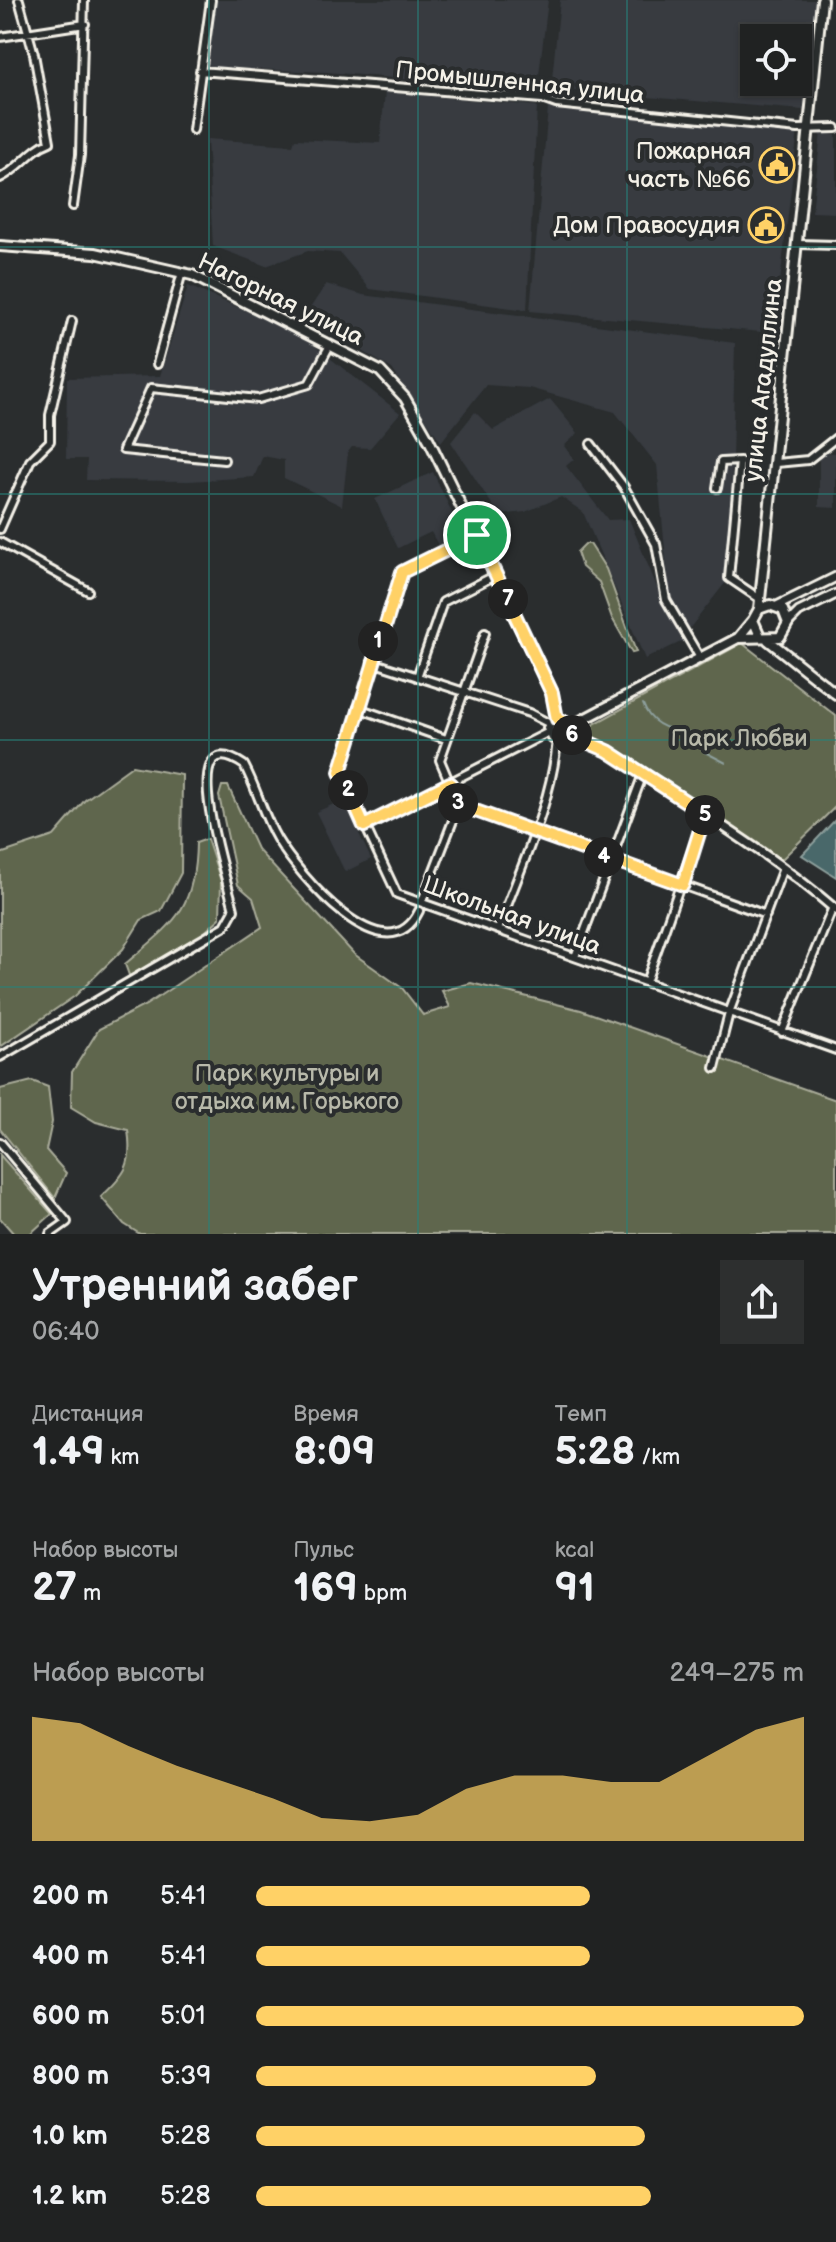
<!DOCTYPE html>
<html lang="ru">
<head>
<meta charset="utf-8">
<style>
  body { margin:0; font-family:"Balsamiq Sans",sans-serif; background:#2d2f2f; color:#f1f3f6; height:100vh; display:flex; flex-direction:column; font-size:30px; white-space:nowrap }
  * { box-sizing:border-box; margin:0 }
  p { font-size:26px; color:#a2a4a5 }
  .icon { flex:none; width:44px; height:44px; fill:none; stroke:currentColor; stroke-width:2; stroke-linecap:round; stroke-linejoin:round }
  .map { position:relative; height:1234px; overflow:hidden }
  .side { display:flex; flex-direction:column; background:#202222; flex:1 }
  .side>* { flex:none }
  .buttons { position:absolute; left:740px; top:24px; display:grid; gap:16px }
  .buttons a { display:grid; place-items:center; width:72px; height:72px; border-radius:0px; background:#202222; box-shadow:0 2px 6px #0004,0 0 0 2px #3d3f40; font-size:40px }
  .pin { position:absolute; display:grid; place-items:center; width:68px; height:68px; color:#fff; margin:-34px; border:4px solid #fff; border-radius:50%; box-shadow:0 2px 8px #0007 }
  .km { position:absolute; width:40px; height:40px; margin:-20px; border-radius:50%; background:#222; color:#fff; font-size:22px; line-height:40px; text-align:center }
  .round { display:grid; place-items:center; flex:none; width:84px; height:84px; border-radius:0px; background:#2d2f2f }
  .overview { display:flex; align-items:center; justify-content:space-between; height:136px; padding:0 32px }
  h1 { font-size:44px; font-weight:700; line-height:60px }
  .stats { display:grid; grid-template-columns:repeat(3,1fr); gap:12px; height:136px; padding:8px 32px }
  .stats div { display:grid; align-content:center }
  .stats b { font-size:40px; font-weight:700 }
  .stats small { font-size:22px; font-weight:400 }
  .stats p { font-size:22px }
  .chart { height:224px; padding:16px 32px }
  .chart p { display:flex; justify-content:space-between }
  .chart svg { width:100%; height:144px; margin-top:8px; fill:#ffd166; opacity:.7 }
  ul { padding:0 32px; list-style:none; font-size:26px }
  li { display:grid; grid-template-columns:128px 96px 1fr; align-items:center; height:60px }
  li i { height:20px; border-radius:10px; background:#ffd166 }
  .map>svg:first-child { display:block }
  .built { fill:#373b41; fill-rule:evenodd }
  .green { fill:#5f664d; stroke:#aaac9a; stroke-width:2 }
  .water { fill:#49686a; stroke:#8d9f9c; stroke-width:2 }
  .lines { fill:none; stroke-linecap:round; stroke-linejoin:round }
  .stream { stroke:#8d9f9c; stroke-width:2 }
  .minor-casing { stroke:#f4f1e8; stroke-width:12 }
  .tertiary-casing { stroke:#f4f1e8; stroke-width:13 }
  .secondary-casing { stroke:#f4f1e8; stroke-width:14 }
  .minor { stroke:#2a2d2e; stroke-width:6 }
  .tertiary { stroke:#2a2d2e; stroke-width:7 }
  .secondary { stroke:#2a2d2e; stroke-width:8 }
  .route-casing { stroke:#fff; stroke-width:16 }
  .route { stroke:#ffd166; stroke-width:10 }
  .grid { fill:none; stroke:#26827a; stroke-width:2; stroke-opacity:0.55 }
  .labels { text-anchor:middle; stroke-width:8; stroke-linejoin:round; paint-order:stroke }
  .street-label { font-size:24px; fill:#f4f1e8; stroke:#2a2d2e }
  .poi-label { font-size:24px; fill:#f4f1e8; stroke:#2a2d2e; text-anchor:end }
  .park-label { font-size:24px; fill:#b8b9aa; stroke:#2a2d2e }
</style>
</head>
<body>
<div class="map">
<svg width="836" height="1234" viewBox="0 0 836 1234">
  <rect width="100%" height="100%" fill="#2a2d2e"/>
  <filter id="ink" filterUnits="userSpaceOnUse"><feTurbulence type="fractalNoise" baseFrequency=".0125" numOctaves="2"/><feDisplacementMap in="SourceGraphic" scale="16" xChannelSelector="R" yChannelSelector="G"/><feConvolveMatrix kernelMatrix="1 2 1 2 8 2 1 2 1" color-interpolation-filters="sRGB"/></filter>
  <g filter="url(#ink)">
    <path class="built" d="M 214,0 L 548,0 L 537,91 L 327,72 L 205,67 Z
      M 560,0 L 816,0 L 803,110 L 551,89 ZM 754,38 L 798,38 L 798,82 L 754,82 Z
      M 385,92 L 537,106 L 527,310 L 370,289 L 340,253 L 308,251 L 266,266 L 213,246 L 207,139 L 293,145 L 295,139 L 380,143 Z
      M 548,108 L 798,130 L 774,333 L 530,311 Z
      M 821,133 L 836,135 L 836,213 L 812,212 Z
      M 326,284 L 363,295 L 735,343 L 729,578 L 689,629 L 670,602 L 657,465 L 615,412 L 529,388 L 486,385 L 441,442 L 392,369 L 305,316 Z
      M 188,286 L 298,333 L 400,413 L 370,448 L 352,447 L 348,452 L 342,506 L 284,478 L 284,460 L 263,456 L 254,477 L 189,481 L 86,480 L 87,459 L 66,459 L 67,378 L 160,376 Z
      M 550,399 L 578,433 L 564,446 L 574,459 L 566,466 L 608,520 L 629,519 L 669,616 L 685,640 L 645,659 L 583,512 L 561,497 L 525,512 L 499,515 L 451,442 L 475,412 L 493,430 Z
      M 819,452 L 836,453 L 836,508 L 819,507 Z
      M 433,472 L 462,534 L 438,545 L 431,532 L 398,548 L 375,499 Z
      M 343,800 L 371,859 L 345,872 L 316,812 Z"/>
    <path class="green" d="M 585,544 L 590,544 L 606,569 L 636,652 L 632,653 L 612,618 L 599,582 L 582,567 L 577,552 Z
      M 742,643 L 836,716 L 836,806 L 781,860 L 583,730 Z
      M 132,766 L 182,775 L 181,873 L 161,911 L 141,920 L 123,949 L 75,996 L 0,1047 L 0,854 L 54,836 L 85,800 Z
      M 222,786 L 228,786 L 257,849 L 354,954 L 402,988 L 423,1015 L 450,1007 L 442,991 L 471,983 L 581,1010 L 836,1100 L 836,1234 L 140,1234 L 124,1224 L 101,1197 C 126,1174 133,1164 128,1130 L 96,1122 L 71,1107 L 72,1072 L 99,1029 L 146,1005 L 262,927 L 253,898 L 238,885 L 219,796 Z
      M 207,839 L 221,881 L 220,918 L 196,940 L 130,978 L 125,964 C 173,923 195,912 196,843 Z
      M 32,1081 L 48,1087 L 52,1122 L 46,1150 L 66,1173 L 55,1198 L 0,1129 L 0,1089 Z
      M 0,1155 L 52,1214 L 30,1234 L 14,1234 L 0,1218 Z"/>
    <path class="water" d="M 836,819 L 836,877 L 802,855 Z"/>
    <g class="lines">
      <path class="stream" d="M 643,704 C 650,724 669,731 689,732 L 703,751 L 726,763"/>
      <defs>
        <path id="minor" d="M 0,37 L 85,24
          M 200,71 L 542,99 L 556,104 L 798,129 L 836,128
          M 193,130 L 211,0
          M 0,178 C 20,169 30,149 50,142 L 34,54 L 19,0
          M 73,206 L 80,155 L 84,0
          M 798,244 L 836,245
          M 157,364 L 182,272
          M 591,444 L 624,487 L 656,544 L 666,600 L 700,658
          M 224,460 L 123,450 L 151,388 L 258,399 L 309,384 L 330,345
          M 776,463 L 808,460 L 836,438
          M 717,488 L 721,462 L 740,461 L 729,578 L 760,599
          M 0,529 L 30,461 L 50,441 L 50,415 L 72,321
          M 477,535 L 402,572 L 340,772 L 397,894 L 836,1050
          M 0,542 L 88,591
          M 485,633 L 440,760 L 459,805 L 766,915
          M 372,662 L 529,713 L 550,724
          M 417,677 L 443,602 L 496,575
          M 358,708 L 446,739
          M 364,826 L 549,732
          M 422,901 L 459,805
          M 498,930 C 519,870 552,804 557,740
          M 575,957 L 643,774
          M 646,982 L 705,814
          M 782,1032 L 833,907
          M 0,1057 L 225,926 L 234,910 C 231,891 170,716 244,765 C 257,789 263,815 277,839 C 298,874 386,979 419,911
          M 715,1068 L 729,1013 L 783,868
          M 0,1142 L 67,1222 L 50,1234"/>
        <path id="tertiary" d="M 777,606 L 836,577
          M 788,623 L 799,612 L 836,594
          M 568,734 C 603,742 635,769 665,788 C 723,826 783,864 836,910"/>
        <path id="secondary" d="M 0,246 L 95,253 L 192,275 L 380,371 L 405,398 L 429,440 L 552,693 L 557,719
          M 759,609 L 822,0
          M 739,638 L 780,637 L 788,623 L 783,610 L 770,605 L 759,609 L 753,620 L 760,636
          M 768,640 L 836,694
          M 557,719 L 548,728 L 553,738 L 566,737 L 569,727
          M 569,727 L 738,638 L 753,620"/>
      </defs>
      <use href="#minor" class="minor-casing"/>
      <use href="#tertiary" class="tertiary-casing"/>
      <use href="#secondary" class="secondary-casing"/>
      <use href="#minor" class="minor"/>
      <use href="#tertiary" class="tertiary"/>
      <use href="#secondary" class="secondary"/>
    </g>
  </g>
  <g class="lines" filter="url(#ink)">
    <defs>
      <path id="route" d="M 477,535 L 552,693 L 557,719 L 566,722 L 568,734 L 608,751 L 705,814 L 683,885 L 459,805 L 450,783 L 364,826 L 340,772 L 402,572 Z"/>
    </defs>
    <use href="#route" class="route-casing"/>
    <use href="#route" class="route"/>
  </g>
  <path class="grid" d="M 209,0 L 209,1234M 418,0 L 418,1234M 627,0 L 627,1234M 0,247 L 836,247M 0,494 L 836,494M 0,740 L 836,740M 0,987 L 836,987"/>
  <defs>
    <symbol id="civic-ring" viewBox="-11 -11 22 22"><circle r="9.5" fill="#2a2d2e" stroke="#ffd166" stroke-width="1.5"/><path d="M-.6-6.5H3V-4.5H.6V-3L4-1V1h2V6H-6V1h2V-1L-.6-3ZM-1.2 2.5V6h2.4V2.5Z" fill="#ffd166"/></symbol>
  </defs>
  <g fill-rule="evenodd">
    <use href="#civic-ring" x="757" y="145" width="40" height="40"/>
    <use href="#civic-ring" x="746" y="205" width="40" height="40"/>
  </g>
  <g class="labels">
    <g class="street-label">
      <text transform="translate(520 82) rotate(6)" y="8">Промышленная улица</text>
      <text transform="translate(281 299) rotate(26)" y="8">Нагорная улица</text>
      <text transform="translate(763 380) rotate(-84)" y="8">улица Агадуллина</text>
      <text transform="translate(512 915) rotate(20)" y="8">Школьная улица</text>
    </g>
    <g class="poi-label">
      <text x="751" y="159">Пожарная<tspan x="751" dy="28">часть №66</tspan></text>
      <text x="740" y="233">Дом Правосудия</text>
    </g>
    <g class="park-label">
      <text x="739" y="746">Парк Любви</text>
      <text x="287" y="1081">Парк культуры и<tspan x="287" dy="28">отдыха им. Горького</tspan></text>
    </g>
  </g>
</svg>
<div class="buttons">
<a><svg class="icon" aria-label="locate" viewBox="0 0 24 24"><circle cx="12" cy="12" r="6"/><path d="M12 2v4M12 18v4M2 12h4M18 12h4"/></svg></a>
</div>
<div class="pin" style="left:477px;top:535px;background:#1e9e55"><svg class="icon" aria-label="arrive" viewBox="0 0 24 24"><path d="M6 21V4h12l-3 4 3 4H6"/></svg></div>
<b class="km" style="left:378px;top:641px">1</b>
<b class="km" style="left:348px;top:790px">2</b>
<b class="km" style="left:458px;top:803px">3</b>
<b class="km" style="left:604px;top:857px">4</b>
<b class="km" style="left:705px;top:815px">5</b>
<b class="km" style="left:572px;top:735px">6</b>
<b class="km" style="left:508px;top:599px">7</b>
</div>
<section class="side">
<div class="overview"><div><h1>Утренний забег</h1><p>06:40</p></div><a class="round"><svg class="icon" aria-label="share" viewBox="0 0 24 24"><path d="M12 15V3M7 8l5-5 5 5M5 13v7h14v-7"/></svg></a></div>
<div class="stats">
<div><p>Дистанция</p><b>1.49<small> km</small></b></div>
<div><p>Время</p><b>8:09</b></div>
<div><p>Темп</p><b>5:28<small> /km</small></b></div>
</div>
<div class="stats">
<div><p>Набор высоты</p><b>27<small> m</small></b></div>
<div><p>Пульс</p><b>169<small> bpm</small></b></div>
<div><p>kcal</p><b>91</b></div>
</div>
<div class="chart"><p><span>Набор высоты</span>249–275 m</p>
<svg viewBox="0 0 160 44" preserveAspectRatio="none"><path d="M0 44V6L10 8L20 15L30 21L40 26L50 31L60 37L70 38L80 36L90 28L100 24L110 24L120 26L130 26L140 18L150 10L160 6V44z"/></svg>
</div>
<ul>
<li><b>200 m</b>5:41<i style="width:61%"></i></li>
<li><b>400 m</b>5:41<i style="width:61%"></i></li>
<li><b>600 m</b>5:01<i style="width:100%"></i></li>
<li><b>800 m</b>5:39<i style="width:62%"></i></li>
<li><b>1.0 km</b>5:28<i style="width:71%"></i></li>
<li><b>1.2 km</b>5:28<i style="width:72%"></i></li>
</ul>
</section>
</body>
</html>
